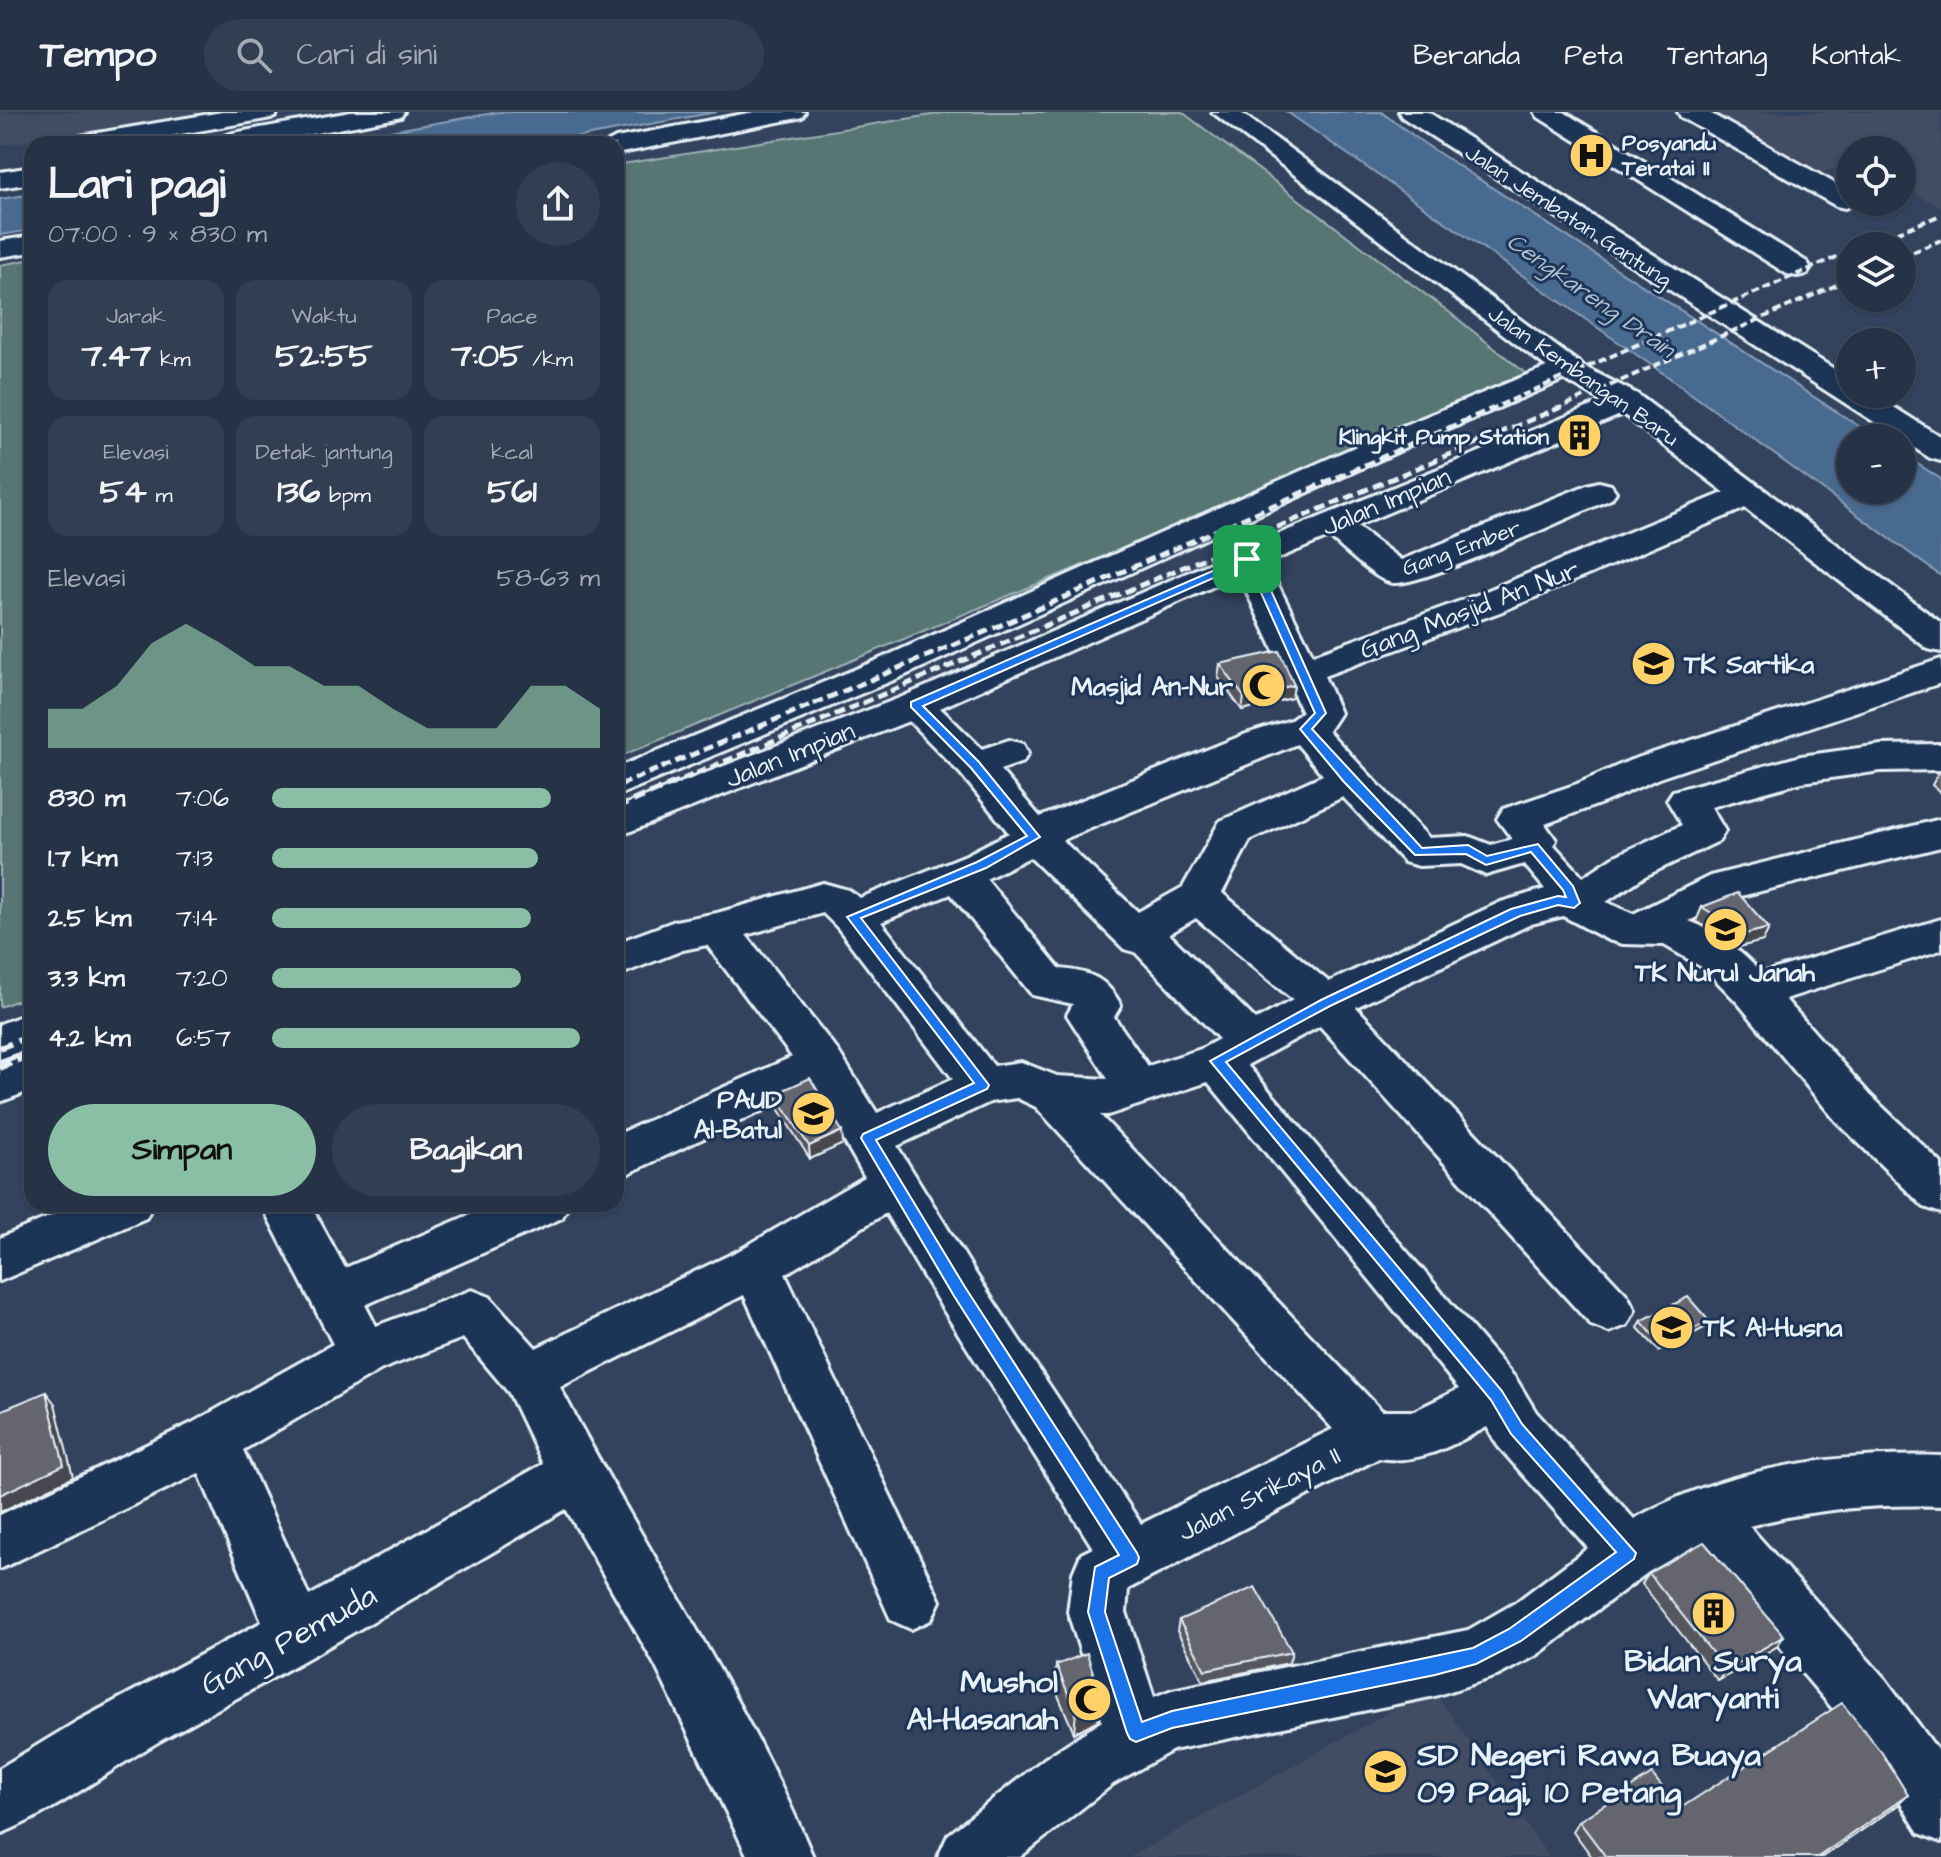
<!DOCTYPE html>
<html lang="id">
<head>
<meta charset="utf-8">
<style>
  body { margin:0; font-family:"Architects Daughter",sans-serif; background:#323e51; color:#f1f3f6; height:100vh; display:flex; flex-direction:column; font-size:30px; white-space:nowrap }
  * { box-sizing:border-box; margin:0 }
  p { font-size:26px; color:#a4aab3 }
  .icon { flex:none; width:44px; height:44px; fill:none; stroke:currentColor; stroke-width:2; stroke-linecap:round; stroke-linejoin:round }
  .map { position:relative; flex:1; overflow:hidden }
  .drawer { position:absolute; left:24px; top:24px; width:600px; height:1076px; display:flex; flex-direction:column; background:#263246; border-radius:24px; box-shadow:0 2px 6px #0004,0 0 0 2px #424d5f }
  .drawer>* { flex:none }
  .tools { position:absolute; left:1836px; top:24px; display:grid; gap:16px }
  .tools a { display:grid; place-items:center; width:80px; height:80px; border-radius:50%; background:#263246; box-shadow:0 2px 6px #0004,0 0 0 2px #424d5f; font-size:40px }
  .pin { position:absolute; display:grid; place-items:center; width:68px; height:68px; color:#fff; margin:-34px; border-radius:16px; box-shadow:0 4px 12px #0006 }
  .round { display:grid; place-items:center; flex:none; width:84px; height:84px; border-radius:42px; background:#323e51 }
  .overview { display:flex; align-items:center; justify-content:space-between; height:136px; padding:0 24px }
  h1 { font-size:44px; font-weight:700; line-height:60px }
  .figures { display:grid; grid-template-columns:repeat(3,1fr); gap:12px; height:136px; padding:8px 24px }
  .figures div { display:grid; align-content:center; border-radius:20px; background:#323e51; text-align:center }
  .figures b { font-size:34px; font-weight:700 }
  .figures small { font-size:22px; font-weight:400 }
  .figures p { font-size:22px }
  .chart { height:224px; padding:16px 24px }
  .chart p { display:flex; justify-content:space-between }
  .chart svg { width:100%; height:144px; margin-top:8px; fill:#8abfa5; opacity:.7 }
  .cta { display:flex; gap:16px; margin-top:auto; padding:16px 24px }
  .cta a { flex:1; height:92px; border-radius:48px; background:#8abfa5; color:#111; font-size:32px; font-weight:700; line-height:92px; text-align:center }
  .cta a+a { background:#323e51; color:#f1f3f6 }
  ul { padding:0 24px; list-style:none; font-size:26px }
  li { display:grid; grid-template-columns:128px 96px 1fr; align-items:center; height:60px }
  li i { height:20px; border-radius:10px; background:#8abfa5 }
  header { display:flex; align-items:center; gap:48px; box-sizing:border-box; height:112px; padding:0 40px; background:#263246; border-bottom:2px solid #424d5f }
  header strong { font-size:38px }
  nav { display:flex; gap:44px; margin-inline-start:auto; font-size:28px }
  .search { width:560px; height:72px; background:#323e51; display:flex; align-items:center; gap:20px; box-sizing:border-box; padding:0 28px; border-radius:44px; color:#a4aab3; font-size:30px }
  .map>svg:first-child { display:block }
  .built { fill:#424d63 }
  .green { fill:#567573; stroke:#9fb3b6; stroke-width:2 }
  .water { fill:#496a8f; stroke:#89a0b9; stroke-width:2 }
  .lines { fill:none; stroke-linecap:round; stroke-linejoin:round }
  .minor-casing { stroke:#e8f1f8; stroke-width:6 }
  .major-casing { stroke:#e8f1f8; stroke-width:6 }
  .highway-casing { stroke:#e8f1f8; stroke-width:6 }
  .minor { fill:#1d3557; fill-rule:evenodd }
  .major { fill:#1d3557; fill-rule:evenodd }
  .highway { fill:#1d3557; fill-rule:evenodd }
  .rail-far2 { stroke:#e8f1f8; stroke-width:4; stroke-dasharray:8 4; stroke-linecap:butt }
  .rail-far1 { stroke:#e8f1f8; stroke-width:5; stroke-dasharray:10 5; stroke-linecap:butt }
  .rail { stroke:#e8f1f8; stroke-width:6; stroke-dasharray:12 6; stroke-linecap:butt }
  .wall { fill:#57575f; stroke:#e8f1f8; stroke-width:2 }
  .shaded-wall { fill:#47474e; stroke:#e8f1f8; stroke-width:2 }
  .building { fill:#65656f; stroke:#e8f1f8; stroke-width:2 }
  .route { fill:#1a73e8; stroke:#fff; stroke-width:2; fill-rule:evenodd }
  .labels { text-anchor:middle; stroke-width:6; stroke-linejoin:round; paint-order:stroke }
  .far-poi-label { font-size:22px; font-weight:bold; fill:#e8f1f8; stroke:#1d3557; text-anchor:start }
  .far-street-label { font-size:22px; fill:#e8f1f8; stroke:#1d3557 }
  .far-water-label { font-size:24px; font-style:italic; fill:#b0c2d3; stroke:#1d3557 }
  .street-label { font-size:26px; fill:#e8f1f8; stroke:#1d3557 }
  .poi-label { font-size:26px; font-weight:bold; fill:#e8f1f8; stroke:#1d3557; text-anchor:start }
  .near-street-label { font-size:32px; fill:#e8f1f8; stroke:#1d3557 }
  .near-poi-label { font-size:32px; font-weight:bold; fill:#e8f1f8; stroke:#1d3557 }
</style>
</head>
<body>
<header>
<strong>Tempo</strong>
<div class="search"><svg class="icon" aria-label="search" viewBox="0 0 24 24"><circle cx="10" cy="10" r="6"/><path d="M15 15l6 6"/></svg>Cari di sini</div>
<nav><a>Beranda</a><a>Peta</a><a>Tentang</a><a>Kontak</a></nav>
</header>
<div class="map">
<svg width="1941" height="1745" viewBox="0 0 1941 1745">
  <rect width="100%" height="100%" fill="#33435e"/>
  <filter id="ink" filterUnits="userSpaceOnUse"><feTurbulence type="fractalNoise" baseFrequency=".0125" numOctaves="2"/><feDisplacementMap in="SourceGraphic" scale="16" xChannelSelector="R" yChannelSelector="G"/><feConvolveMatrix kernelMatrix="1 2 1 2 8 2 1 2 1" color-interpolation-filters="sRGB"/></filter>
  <g filter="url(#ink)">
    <path class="built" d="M 0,0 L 199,0 L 102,19 L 0,33 Z
      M 1689,0 L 1941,0 L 1941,95 L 1902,75 L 1902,38 L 1850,38 L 1850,53 L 1803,64 Z
      M 1432,1576 L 1549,1745 L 1130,1745 Z"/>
    <path class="green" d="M 950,0 L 1182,0 L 1449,200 L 1533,267 L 616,646 L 616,53 Z
      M 32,147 L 32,883 L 0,895 L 0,153 Z"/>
    <path class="water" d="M 499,0 L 717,0 L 540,32 L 316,32 Z
      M 1287,0 L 1381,0 L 1425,32 L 1877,326 L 1850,326 L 1850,378 L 1902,378 L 1902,342 L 1941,367 L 1941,464 L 1667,264 Z
      M 32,82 L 32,118 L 0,123 L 0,87 Z"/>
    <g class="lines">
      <defs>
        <path id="minor" d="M 754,0 L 805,0 L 802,5 L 793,7 L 616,42 L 616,32 L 605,32 L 616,26 Z
          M 1399,0 L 1428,0 L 1850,267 L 1850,282 L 1873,282 L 1941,325 L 1941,349 L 1930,346 L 1402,5 Z
          M 1535,0 L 1564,0 L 1807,150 L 1811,156 L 1807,162 L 1797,164 L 1787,162 L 1538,5 Z
          M 1678,0 L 1708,0 L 1850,80 L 1850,90 L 1857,90 L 1845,96 L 1836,94 L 1681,5 Z
          M 32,124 L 32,140 L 0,145 L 0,129 Z
          M 1566,247 L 1577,250 L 1581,256 L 1577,262 L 1410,334 L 901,565 L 616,684 L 616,656 L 875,549 L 1388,320 Z
          M 1626,280 L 1637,282 L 1642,289 L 1637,296 L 1356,414 L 1401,448 L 1587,373 L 1599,370 L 1611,373 L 1616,380 L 1611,387 C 1573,403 1425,474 1393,471 C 1376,469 1344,437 1329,425 L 1267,451 L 1313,543 L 1474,484 L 1738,375 L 1750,372 L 1762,375 L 1767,382 L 1762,389 L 1500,500 L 1324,564 L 1340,601 L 1328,619 L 1429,726 L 1468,724 L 1491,733 L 1512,727 L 1497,707 L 1503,697 L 1577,672 L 1631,648 L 1941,547 L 1941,571 L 1659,666 L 1605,690 L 1545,712 L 1556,728 L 1554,733 L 1583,765 L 1615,744 L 1682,713 L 1667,688 L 1673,679 L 1801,644 L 1881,633 L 1941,632 L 1941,658 L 1881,659 L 1802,670 L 1711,695 L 1725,719 L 1719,729 L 1645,764 L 1606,790 L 1633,802 L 1710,764 L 1941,707 L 1941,735 L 1737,785 L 1689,809 C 1719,820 1740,839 1762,861 L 1941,807 L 1941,838 L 1785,887 L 1870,983 L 1941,1051 L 1941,1101 L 1924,1095 L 1836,1009 L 1738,891 L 1705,857 L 1664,833 L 1623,832 L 1608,828 L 1563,804 L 1531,812 L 1356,895 L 1627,1183 L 1635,1198 L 1627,1213 L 1609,1220 L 1591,1213 L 1320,914 L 1247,953 L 1516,1267 L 1536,1300 L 1634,1407 C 1727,1354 1836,1341 1941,1344 L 1941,1394 C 1875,1392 1812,1397 1749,1414 L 1886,1568 L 1941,1643 L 1941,1730 L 1919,1721 L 1875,1650 L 1844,1610 L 1694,1434 L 1647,1461 L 1537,1543 L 1497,1564 L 1435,1584 L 1173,1638 L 1113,1672 L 1020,1745 L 938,1745 L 948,1723 L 1044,1647 L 1102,1609 L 1068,1500 L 1073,1461 L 1081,1442 L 1093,1436 L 941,1194 L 886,1101 L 785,1162 L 940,1489 L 931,1508 L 911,1517 L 891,1508 L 744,1183 L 560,1275 C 641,1433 744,1580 813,1745 L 748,1745 L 655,1553 L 566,1397 C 432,1477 295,1554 158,1630 C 106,1660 56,1699 0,1722 L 0,1656 L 76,1610 L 262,1510 L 199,1361 L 0,1457 L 0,1403 L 192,1311 L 333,1232 L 261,1092 L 310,1092 L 345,1156 L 495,1092 L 569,1092 L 562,1106 L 365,1193 L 376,1214 L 472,1178 L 490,1185 L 536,1236 L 738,1139 L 865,1065 L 813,975 L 616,1067 L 616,1023 L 792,945 L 707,833 L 683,838 L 616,864 L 616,831 L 675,809 L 717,801 L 823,771 L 848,778 L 860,786 L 966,743 L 1009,721 L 961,662 L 909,609 L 616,725 L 616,696 L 902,585 L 1235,440 ZM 1239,463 L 1302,600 L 1291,608 L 1246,622 L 1040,705 L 1000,658 L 1023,650 L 1028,641 L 1023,632 L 1009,628 L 982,637 L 940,596 ZM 1297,632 L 1323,663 L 1220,709 L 1183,775 L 1138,800 L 1062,728 ZM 1343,685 L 1404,750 L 1419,754 L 1461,752 L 1486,763 L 1524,752 L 1545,777 L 1501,790 L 1329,870 L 1222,781 L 1250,728 ZM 1030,745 L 1124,837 L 1135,840 L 1219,927 L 1201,937 L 1148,954 L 1114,905 L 1121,893 C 1106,866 1091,860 1060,857 L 986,767 ZM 951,782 L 1032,883 L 1073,892 L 1067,903 L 1108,967 L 1057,964 L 1021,950 L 994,954 L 881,810 ZM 823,801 L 838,816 L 953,967 L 877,1001 L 838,939 L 746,823 ZM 1196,806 L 1293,888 L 1256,908 L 1169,822 ZM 1208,970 L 1459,1277 L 1414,1299 L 1382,1299 L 1100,1003 L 1108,1003 ZM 1017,986 L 1036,995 L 1333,1317 L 1141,1412 L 977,1164 L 897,1034 L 990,990 ZM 463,1226 L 509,1281 L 543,1352 L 309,1484 L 243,1338 L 382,1257 ZM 1487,1315 L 1498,1334 L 1588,1436 L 1515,1491 L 1468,1518 L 1172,1578 L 1154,1585 L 1126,1500 L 1128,1477 L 1379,1346 C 1420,1353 1452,1333 1487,1315 Z
          M 32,900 L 32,935 L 0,947 L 0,912 Z
          M 32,941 L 32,978 L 0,990 L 0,953 Z
          M 79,1092 L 153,1092 L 146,1106 L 0,1169 L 0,1126 Z"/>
        <path id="major" d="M 1212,0 L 1240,0 L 1583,254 L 1637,282 L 1941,511 L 1941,540 L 1928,537 L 1615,296 L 1561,266 Z"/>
        <path id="highway" d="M 222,0 L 278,0 L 275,5 L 266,7 L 124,32 L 67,32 L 71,27 L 80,24 Z
          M 351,0 L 404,0 L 401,5 L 392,7 L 258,32 L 222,32 L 220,29 L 224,24 L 233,21 Z
          M 32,55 L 32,71 L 0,76 L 0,60 Z"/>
      </defs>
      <use href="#minor" class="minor-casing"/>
      <use href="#major" class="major-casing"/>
      <use href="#highway" class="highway-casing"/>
      <use href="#minor" class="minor"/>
      <use href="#major" class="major"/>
      <use href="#highway" class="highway"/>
      <path class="rail-far2" d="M 1863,134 L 1941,103
        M 1902,145 L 1941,128
        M 1489,298 L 1850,139
        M 1555,298 L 1850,167"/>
      <path class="rail-far1" d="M 620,673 L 1006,511 L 1494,296
        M 669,673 L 1559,296"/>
      <path class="rail" d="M 616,675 L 625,671
        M 616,696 L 674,671
        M 0,936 L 32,923
        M 0,956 L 32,942"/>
    </g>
    <path class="wall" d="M 1220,552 L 1294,573 L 1292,586 L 1242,598 L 1218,565 Z
      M 1941,659 L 1941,681 L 1932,673 L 1939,660 Z
      M 1702,795 L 1769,816 L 1763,829 L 1739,835 L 1696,809 Z
      M 775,982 L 843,1032 L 810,1047 L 777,995 Z
      M 1641,1209 L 1709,1209 L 1706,1215 L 1659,1239 L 1638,1216 Z
      M 1649,1461 L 1784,1524 L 1776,1535 L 1718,1569 L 1642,1472 Z
      M 1179,1508 L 1292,1540 L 1289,1551 L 1203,1569 L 1177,1519 Z
      M 1056,1553 L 1098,1608 L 1074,1621 L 1054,1574 Z
      M 1898,1693 L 1823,1745 L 1592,1745 L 1573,1719 L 1579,1709 L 1679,1697 Z"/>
    <path class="shaded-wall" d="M 1294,573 L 1292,586 L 1242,598 L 1244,585 Z
      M 1769,816 L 1763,829 L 1739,835 L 1745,822 Z
      M 842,1019 L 843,1032 L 810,1047 L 809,1034 Z
      M 1709,1209 L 1706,1215 L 1659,1239 L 1662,1233 Z
      M 46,1280 L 55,1292 L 73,1365 L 0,1400 L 0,1383 Z
      M 1784,1524 L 1776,1535 L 1718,1569 L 1726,1558 Z
      M 1101,1587 L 1098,1608 L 1074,1621 L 1076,1600 Z
      M 1908,1683 L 1898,1693 L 1823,1745 L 1818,1745 Z"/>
    <path class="building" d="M 1279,539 L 1294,573 L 1244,585 L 1220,552 Z
      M 1738,781 L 1769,816 L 1745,822 L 1702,795 Z
      M 810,966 L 842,1019 L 809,1034 L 775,982 Z
      M 1688,1185 L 1709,1209 L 1662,1233 L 1641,1209 Z
      M 46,1280 L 64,1353 L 0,1383 L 0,1299 Z
      M 1704,1430 L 1784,1524 L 1726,1558 L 1649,1461 Z
      M 1255,1475 L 1292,1540 L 1205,1558 L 1179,1508 Z
      M 1087,1541 L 1101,1587 L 1076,1600 L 1056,1553 Z
      M 1842,1591 L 1882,1641 L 1908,1683 L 1818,1745 L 1606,1745 L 1579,1709 L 1652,1662 L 1679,1697 Z"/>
  </g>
  <path class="route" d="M 1247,444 L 1251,445 L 1269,474 L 1326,601 L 1312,617 L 1422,736 L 1468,733 L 1487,744 L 1538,732 L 1573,774 L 1580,791 L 1574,796 L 1558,793 L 1520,804 L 1330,894 L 1226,950 L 1502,1279 L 1522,1312 L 1636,1441 L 1634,1447 L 1521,1529 L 1476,1552 L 1435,1563 L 1172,1616 L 1136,1630 L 1130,1627 L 1127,1621 L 1088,1500 L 1095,1455 L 1119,1443 L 954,1184 L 861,1026 L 863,1022 L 974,971 L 847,805 L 977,750 L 1027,724 L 971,656 L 911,595 L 911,590 ZM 1245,452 L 1258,474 L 1315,601 L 1300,617 L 1344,670 L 1415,743 L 1466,742 L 1486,753 L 1531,740 L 1563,778 L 1566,785 L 1558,784 L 1511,797 L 1321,888 L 1210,949 L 1491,1288 L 1511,1322 L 1616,1440 L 1509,1517 L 1473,1536 L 1172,1599 L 1142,1610 L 1105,1500 L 1109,1466 L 1137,1452 L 1139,1446 L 1137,1441 L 965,1175 L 876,1028 L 987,977 L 989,973 L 861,806 L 986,756 L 1040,725 L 979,650 L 923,594 Z"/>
  <defs>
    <symbol id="hospital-disc" viewBox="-11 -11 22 22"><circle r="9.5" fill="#ffd166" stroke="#1d3557"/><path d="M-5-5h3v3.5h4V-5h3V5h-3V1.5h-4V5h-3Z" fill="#111"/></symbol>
    <symbol id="building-disc" viewBox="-11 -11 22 22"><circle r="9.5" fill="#ffd166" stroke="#1d3557"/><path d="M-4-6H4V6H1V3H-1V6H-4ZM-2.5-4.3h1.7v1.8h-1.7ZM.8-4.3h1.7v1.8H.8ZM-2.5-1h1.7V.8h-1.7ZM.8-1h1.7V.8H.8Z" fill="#111"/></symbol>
    <symbol id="school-disc" viewBox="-11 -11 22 22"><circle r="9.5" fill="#ffd166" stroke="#1d3557"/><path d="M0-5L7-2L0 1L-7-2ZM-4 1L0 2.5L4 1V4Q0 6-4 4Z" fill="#111"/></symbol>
    <symbol id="mosque-disc" viewBox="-11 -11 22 22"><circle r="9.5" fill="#ffd166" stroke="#1d3557"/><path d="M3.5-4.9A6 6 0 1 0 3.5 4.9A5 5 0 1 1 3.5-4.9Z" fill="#111"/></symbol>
  </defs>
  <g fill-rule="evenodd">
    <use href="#hospital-disc" x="1566" y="18" width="51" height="51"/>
    <use href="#building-disc" x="1554" y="298" width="51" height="51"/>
    <use href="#school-disc" x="1628" y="526" width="51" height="51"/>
    <use href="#mosque-disc" x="1238" y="548" width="51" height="51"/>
    <use href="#school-disc" x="1700" y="792" width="51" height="51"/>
    <use href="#school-disc" x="788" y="976" width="51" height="51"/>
    <use href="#school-disc" x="1646" y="1190" width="51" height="51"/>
    <use href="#building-disc" x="1688" y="1476" width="51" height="51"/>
    <use href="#mosque-disc" x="1064" y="1562" width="51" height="51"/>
    <use href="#school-disc" x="1360" y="1634" width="51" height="51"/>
  </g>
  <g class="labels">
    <g class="far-poi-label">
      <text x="1622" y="38">Posyandu<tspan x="1622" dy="25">Teratai II</tspan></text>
      <text x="1549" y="332" text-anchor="end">Klingkit Pump Station</text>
    </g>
    <g class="far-street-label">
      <text transform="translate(1569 103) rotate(33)" y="8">Jalan Jembatan Gantung</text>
      <text transform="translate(1584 263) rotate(35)" y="8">Jalan Kembangan Baru</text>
      <text transform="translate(1461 435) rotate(-20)" y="8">Gang Ember</text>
    </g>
    <g class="far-water-label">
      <text transform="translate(1591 183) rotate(35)" y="8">Cengkareng Drain</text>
    </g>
    <g class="street-label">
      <text transform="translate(1386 389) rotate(-23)" y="9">Jalan Impian</text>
      <text transform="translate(1469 497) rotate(-21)" y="9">Gang Masjid An Nur</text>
      <text transform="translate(790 642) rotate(-22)" y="9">Jalan Impian</text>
      <text transform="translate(1259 1381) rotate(-27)" y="9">Jalan Srikaya II</text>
    </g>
    <g class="poi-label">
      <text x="1684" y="561">TK Sartika</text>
      <text x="1233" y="583" text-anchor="end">Masjid An-Nur</text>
      <text x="1725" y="869" text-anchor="middle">TK Nurul Janah</text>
      <text x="782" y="996" text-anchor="end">PAUD<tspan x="782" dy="30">Al-Batul</tspan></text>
      <text x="1703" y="1224">TK Al-Husna</text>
    </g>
    <g class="near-street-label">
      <text transform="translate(288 1527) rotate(-29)" y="11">Gang Pemuda</text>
    </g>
    <g class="near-poi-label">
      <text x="1713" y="1559">Bidan Surya<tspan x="1713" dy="37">Waryanti</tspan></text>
      <text x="1058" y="1580" text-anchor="end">Mushol<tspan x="1058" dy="37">Al-Hasanah</tspan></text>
      <text x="1417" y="1653" text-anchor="start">SD Negeri Rawa Buaya<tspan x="1417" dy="37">09 Pagi, 10 Petang</tspan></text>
    </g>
  </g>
</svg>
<div class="tools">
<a><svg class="icon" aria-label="locate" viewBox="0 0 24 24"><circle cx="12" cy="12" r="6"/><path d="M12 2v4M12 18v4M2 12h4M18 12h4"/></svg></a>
<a><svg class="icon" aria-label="layers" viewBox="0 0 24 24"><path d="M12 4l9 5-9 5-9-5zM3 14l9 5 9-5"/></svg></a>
<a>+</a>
<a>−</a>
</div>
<div class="pin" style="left:1247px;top:447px;background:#1e9e55"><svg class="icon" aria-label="arrive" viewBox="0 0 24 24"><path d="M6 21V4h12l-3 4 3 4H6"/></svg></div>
<section class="drawer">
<div class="overview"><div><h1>Lari pagi</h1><p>07:00 · 9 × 830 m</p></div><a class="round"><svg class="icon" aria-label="share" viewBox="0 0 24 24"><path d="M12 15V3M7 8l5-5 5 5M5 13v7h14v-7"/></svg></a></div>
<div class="figures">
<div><p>Jarak</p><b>7.47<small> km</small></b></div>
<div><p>Waktu</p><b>52:55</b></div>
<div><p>Pace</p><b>7:05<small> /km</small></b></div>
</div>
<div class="figures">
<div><p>Elevasi</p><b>54<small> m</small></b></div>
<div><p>Detak jantung</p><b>136<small> bpm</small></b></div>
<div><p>kcal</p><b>561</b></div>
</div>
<div class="chart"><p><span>Elevasi</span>58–63 m</p>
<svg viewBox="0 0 160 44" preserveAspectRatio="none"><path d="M0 44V32L10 32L20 25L30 12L40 6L50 12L60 19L70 19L80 25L90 25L100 32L110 38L120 38L130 38L140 25L150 25L160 32V44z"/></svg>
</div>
<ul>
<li><b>830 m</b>7:06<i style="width:85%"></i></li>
<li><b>1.7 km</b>7:13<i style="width:81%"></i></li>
<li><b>2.5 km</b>7:14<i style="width:79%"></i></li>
<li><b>3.3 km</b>7:20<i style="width:76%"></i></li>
<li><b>4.2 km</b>6:57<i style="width:94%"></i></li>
</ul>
<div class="cta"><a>Simpan</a><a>Bagikan</a></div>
</section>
</div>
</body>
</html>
